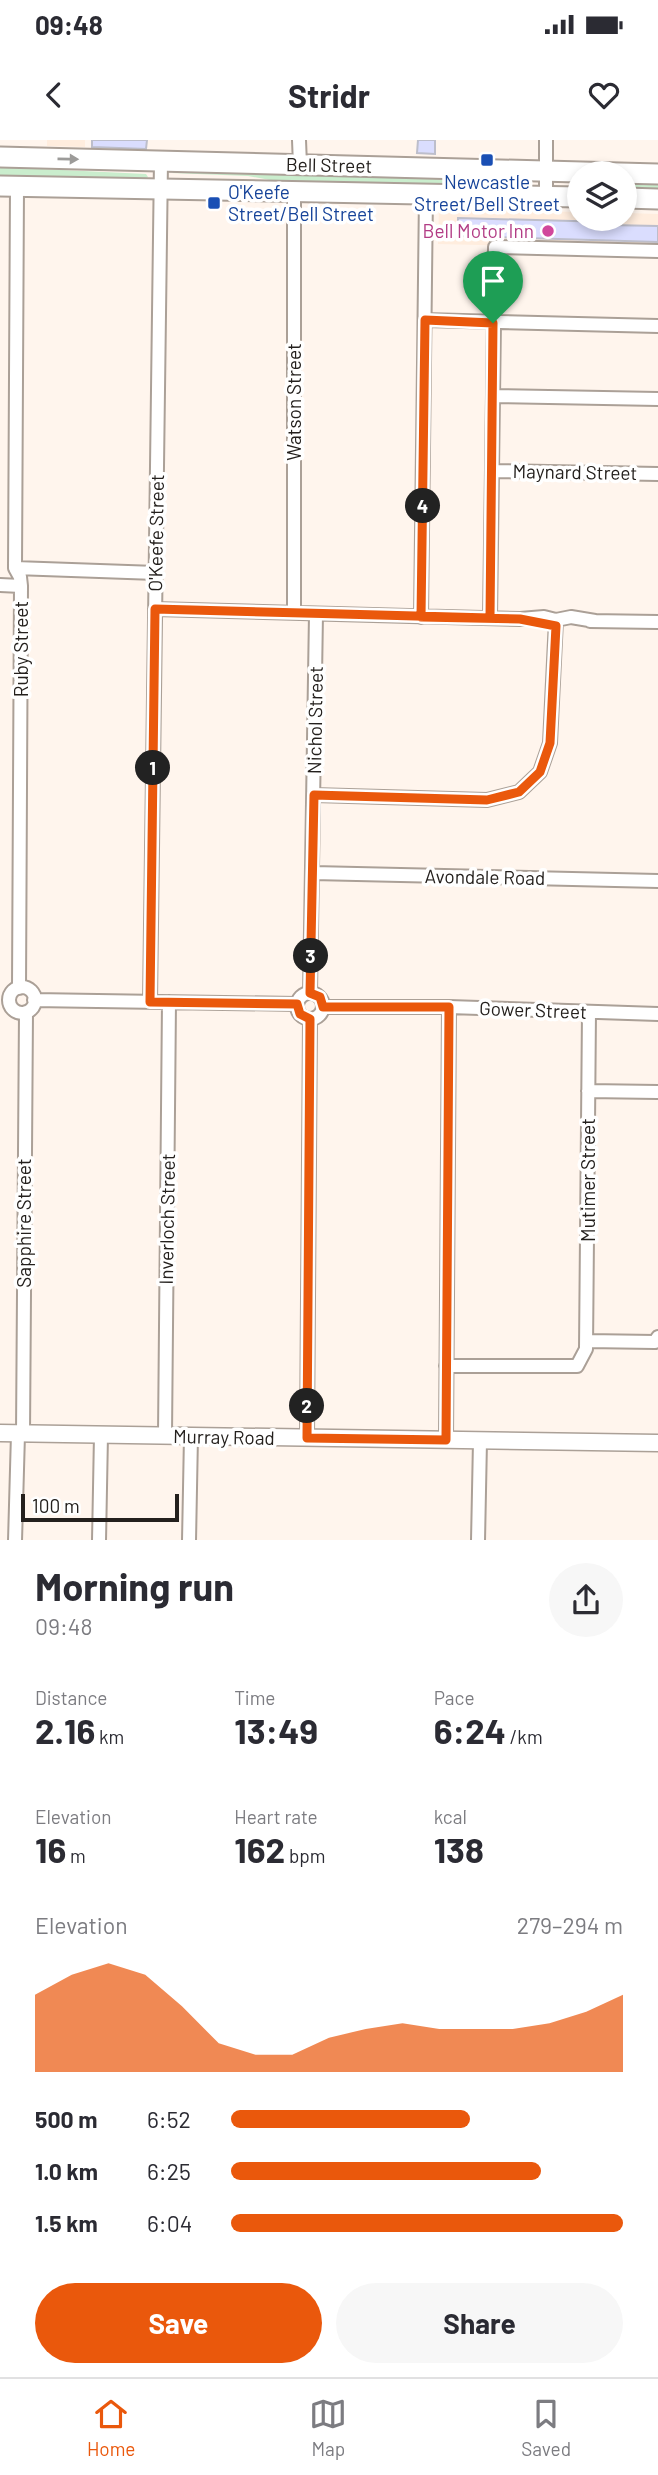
<!DOCTYPE html>
<html lang="en">
<head>
<meta charset="utf-8">
<style>
  body { margin:0; font-family:Barlow,sans-serif; background:#f7f7f7; color:#2b2b33; height:100vh; display:flex; flex-direction:column; font-size:26px; white-space:nowrap }
  * { box-sizing:border-box; margin:0 }
  p { font-size:23px; color:#7c7c81 }
  .icon { flex:none; width:38px; height:38px; fill:none; stroke:currentColor; stroke-width:2; stroke-linecap:round; stroke-linejoin:round }
  .map { position:relative; height:1400px; overflow:hidden }
  .side { display:flex; flex-direction:column; background:#fff; flex:1 }
  .side>* { flex:none }
  .buttons { position:absolute; left:567px; top:21px; display:grid; gap:14px }
  .buttons a { display:grid; place-items:center; width:70px; height:70px; border-radius:50%; background:#fff; box-shadow:0 4px 10px #0003; font-size:35px }
  .scale { position:absolute; left:21px; bottom:18px; width:158px; box-sizing:border-box; padding-left:7px; border:4px solid #24201d; border-top:0; font-size:19px; line-height:24px; white-space:nowrap; color:#24201d; -webkit-text-stroke:5px #fff; paint-order:stroke }
  .pin { position:absolute; display:grid; place-items:center; width:60px; height:60px; color:#fff; margin:-72px -30px; border-radius:50% 50% 50% 0; rotate:-45deg; box-shadow:0 0 7px #0007 }
  .pin .icon { rotate:45deg }
  .km { position:absolute; width:35px; height:35px; margin:-18px; border-radius:50%; background:#222; color:#fff; font-size:19px; line-height:35px; text-align:center }
  .round { display:grid; place-items:center; flex:none; width:74px; height:74px; border-radius:37px; background:#f7f7f7 }
  .overview { display:flex; align-items:center; justify-content:space-between; height:119px; padding:0 35px }
  h1 { font-size:38px; font-weight:700; line-height:52px }
  .stats { display:grid; grid-template-columns:repeat(3,1fr); gap:10px; height:119px; padding:7px 35px }
  .stats div { display:grid; align-content:center }
  .stats b { font-size:35px; font-weight:700 }
  .stats small { font-size:19px; font-weight:400 }
  .stats p { font-size:19px }
  .chart { height:196px; padding:14px 35px }
  .chart p { display:flex; justify-content:space-between }
  .chart svg { width:100%; height:126px; margin-top:7px; fill:#ea580c; opacity:.7 }
  .button { display:flex; gap:14px; margin-top:auto; padding:14px 35px }
  .button a { flex:1; height:80px; border-radius:42px; background:#ea580c; color:#fff; font-size:28px; font-weight:700; line-height:80px; text-align:center }
  .button a+a { background:#f7f7f7; color:#2b2b33 }
  ul { padding:0 35px; list-style:none; font-size:23px }
  li { display:grid; grid-template-columns:112px 84px 1fr; align-items:center; height:52px }
  li i { height:18px; border-radius:9px; background:#ea580c }
  .status { display:flex; justify-content:space-between; align-items:center; height:49px; padding:0 35px; background:#fff; direction:ltr }
  .status svg { height:19px; fill:currentColor }
  header { display:flex; justify-content:space-between; align-items:center; height:91px; padding:0 35px; background:#fff; font-size:32px; font-weight:700 }
  .tab-bar { display:flex; justify-content:space-around; align-items:center; height:98px; border-top:2px solid #e1e1e2; background:#fff; font-size:19px; color:#7c7c81 }
  .tab-bar a { display:grid; justify-items:center; gap:4px }
  .tab-bar .selected { color:#ea580c }
  .map>svg:first-child { display:block }
  .built { fill:#ffedde }
  .green { fill:#caedcd }
  .building { fill:#daddfe; stroke:#bdbecb; stroke-width:2 }
  .lines { fill:none; stroke-linecap:round; stroke-linejoin:round }
  .minor-casing { stroke:#aba097; stroke-width:16 }
  .major-casing { stroke:#aba097; stroke-width:19 }
  .highway-casing { stroke:#aba097; stroke-width:23 }
  .minor { stroke:#fff; stroke-width:12 }
  .major { stroke:#fff; stroke-width:16 }
  .highway { stroke:#fff; stroke-width:19 }
  .oneway { fill:#9c9b99 }
  .route-casing { stroke:#fff; stroke-width:14 }
  .route { stroke:#ea580c; stroke-width:9 }
  .transit-dot { fill:#1a4fb4; stroke:#fff; stroke-width:2.5 }
  .hotel-dot { fill:#d1479c; stroke:#fff; stroke-width:2.5 }
  .labels { text-anchor:middle; stroke-width:7; stroke-linejoin:round; paint-order:stroke }
  .street-label { font-size:19px; fill:#24201d; stroke:#fff }
  .transit-label { font-size:19px; fill:#164399; stroke:#fff }
  .hotel-label { font-size:19px; fill:#b23c85; stroke:#fff; text-anchor:end }
</style>
</head>
<body>
<div class="status"><b>09:48</b><svg viewBox="0 0 49 12"><path d="M0 12V9h3v3zM5 12V6h3v6zM10 12V3h3v9zM15 12V0h3v12zM26 1h20v11H26zM47 4h2v5h-2z"/></svg></div>
<header><svg class="icon" aria-label="back" viewBox="0 0 24 24"><path d="M15 5l-7 7 7 7"/></svg>Stridr<svg class="icon" aria-label="heart" viewBox="0 0 24 24"><path d="M12 20l-8-8c-3-5 5-10 8-4 3-6 11-1 8 4z"/></svg></header>
<div class="map">
<svg width="658" height="1401" viewBox="0 0 658 1401">
  <rect width="100%" height="100%" fill="#fff5ed"/>
  <path class="built" d="M 47,0 L 85,0 L 85,7 L 47,6 Z
    M 439,69 L 579,72 L 579,79 L 625,79 L 625,73 L 658,74 L 658,109 L 438,104 Z"/>
  <path class="green" d="M 0,27 L 146,34 L 148,37 L 145,39 L 0,36 Z
    M 178,30 L 441,37 L 523,42 L 529,45 L 524,48 L 276,41 L 248,36 L 172,33 Z
    M 625,41 L 658,42 L 658,52 L 625,51 Z"/>
  <path class="building" d="M 92,0 L 147,0 L 146,9 L 92,7 Z
    M 418,0 L 435,0 L 435,14 L 417,13 Z
    M 458,78 L 609,82 L 609,85 L 658,86 L 658,102 L 458,96 Z"/>
  <g class="lines">
    <defs>
      <path id="minor" d="M 299,0 L 300,25
        M 17,47 L 15,428 L 20,437 L 21,446 L 19,848
        M 546,57 L 546,0
        M 425,180 L 658,186
        M 493,256 L 658,259
        M 492,331 L 658,334
        M 15,428 L 156,433
        M 0,445 L 21,446
        M 155,469 L 520,479 L 544,477 L 556,480 L 571,477 L 595,481
        M 294,473 L 294,50
        M 421,477 L 426,54
        M 490,478 L 495,107 L 658,111
        M 590,481 L 658,482
        M 314,655 L 487,660 L 519,652 L 540,632 L 550,603 L 556,480
        M 313,733 L 658,741
        M9 860a13 13 0 1 1 26 0a13 13 0 1 1-26 0Z
        M 310,853 L 316,474
        M297 866a13 13 0 1 1 26 0a13 13 0 1 1-26 0Z
        M 34,860 L 297,864
        M 150,862 L 161,21
        M 323,867 L 449,867 L 658,874
        M 588,951 L 658,952
        M 587,1201 L 655,1202 L 658,1197
        M 446,1226 L 577,1226 L 586,1209 L 589,872
        M 23,1294 L 26,872
        M 165,1295 L 169,862
        M 307,1298 L 310,879
        M 446,1300 L 449,867
        M 15,1401 L 18,1294
        M 99,1401 L 101,1295
        M 189,1401 L 191,1296
        M 478,1401 L 480,1301"/>
      <path id="major" d="M 0,1293 L 658,1303"/>
      <path id="highway" d="M 0,17 L 658,34
        M 0,46 L 579,57
        M 625,58 L 658,59"/>
    </defs>
    <use href="#minor" class="minor-casing"/>
    <use href="#major" class="major-casing"/>
    <use href="#highway" class="highway-casing"/>
    <use href="#minor" class="minor"/>
    <use href="#major" class="major"/>
    <use href="#highway" class="highway"/>
  </g>
  <defs><path id="oneway-solid" d="M-6-.8H1V-3.2L6.5 0L1 3.2V.8H-6Z" transform="scale(1.75)"/></defs>
  <use class="oneway" href="#oneway-solid" transform="translate(68 19) rotate(1)"/>
  <g class="lines">
    <defs>
      <path id="route" d="M 493,183 L 490,478 C 378,476 267,471 155,469 L 150,862 L 297,864 L 300,874 L 310,879 L 307,1298 L 446,1300 L 449,867 L 323,867 L 320,857 L 310,853 L 314,655 L 487,660 L 519,652 L 540,632 L 550,603 L 556,486 L 520,479 L 421,477 L 425,180 L 493,183"/>
    </defs>
    <use href="#route" class="route-casing"/>
    <use href="#route" class="route"/>
  </g>
  <g class="transit-dot">
    <rect x="480" y="13" width="14" height="14" rx="3.5"/>
    <rect x="207" y="56" width="14" height="14" rx="3.5"/>
  </g>
  <circle class="hotel-dot" cx="548" cy="91" r="7"/>
  <g class="labels">
    <g class="street-label">
      <text transform="translate(329 25) rotate(1)" y="7">Bell Street</text>
      <text transform="translate(294 262) rotate(-90)" y="7">Watson Street</text>
      <text transform="translate(575 332) rotate(1)" y="7">Maynard Street</text>
      <text transform="translate(156 393) rotate(-89)" y="7">O'Keefe Street</text>
      <text transform="translate(21 509) rotate(-90)" y="7">Ruby Street</text>
      <text transform="translate(315 580) rotate(-89)" y="7">Nichol Street</text>
      <text transform="translate(485 737) rotate(1)" y="7">Avondale Road</text>
      <text transform="translate(533 870) rotate(2)" y="7">Gower Street</text>
      <text transform="translate(588 1040) rotate(-90)" y="7">Mutimer Street</text>
      <text transform="translate(167 1079) rotate(-89)" y="7">Inverloch Street</text>
      <text transform="translate(24 1083) rotate(-90)" y="7">Sapphire Street</text>
      <text transform="translate(224 1297) rotate(1)" y="7">Murray Road</text>
    </g>
    <g class="transit-label">
      <text x="487" y="49">Newcastle<tspan x="487" dy="22">Street/Bell Street</tspan></text>
      <text x="228" y="59" text-anchor="start">O'Keefe<tspan x="228" dy="22">Street/Bell Street</tspan></text>
    </g>
    <g class="hotel-label">
      <text x="534" y="98">Bell Motor Inn</text>
    </g>
  </g>
</svg>
<div class="buttons">
<a><svg class="icon" aria-label="layers" viewBox="0 0 24 24"><path d="M12 4l9 5-9 5-9-5zM3 14l9 5 9-5"/></svg></a>
</div>
<div class="scale">100 m</div>
<div class="pin" style="left:493px;top:183px;background:#1e9e55"><svg class="icon" aria-label="arrive" viewBox="0 0 24 24"><path d="M6 21V4h12l-3 4 3 4H6"/></svg></div>
<b class="km" style="left:153px;top:628px">1</b>
<b class="km" style="left:307px;top:1266px">2</b>
<b class="km" style="left:311px;top:816px">3</b>
<b class="km" style="left:423px;top:366px">4</b>
</div>
<section class="side">
<div class="overview"><div><h1>Morning run</h1><p>09:48</p></div><a class="round"><svg class="icon" aria-label="share" viewBox="0 0 24 24"><path d="M12 15V3M7 8l5-5 5 5M5 13v7h14v-7"/></svg></a></div>
<div class="stats">
<div><p>Distance</p><b>2.16<small> km</small></b></div>
<div><p>Time</p><b>13:49</b></div>
<div><p>Pace</p><b>6:24<small> /km</small></b></div>
</div>
<div class="stats">
<div><p>Elevation</p><b>16<small> m</small></b></div>
<div><p>Heart rate</p><b>162<small> bpm</small></b></div>
<div><p>kcal</p><b>138</b></div>
</div>
<div class="chart"><p><span>Elevation</span>279–294 m</p>
<svg viewBox="0 0 160 44" preserveAspectRatio="none"><path d="M0 44V17L10 10L20 6L30 10L40 21L50 34L60 38L70 38L80 32L90 29L100 27L110 29L120 29L130 29L140 27L150 23L160 17V44z"/></svg>
</div>
<ul>
<li><b>500 m</b>6:52<i style="width:61%"></i></li>
<li><b>1.0 km</b>6:25<i style="width:79%"></i></li>
<li><b>1.5 km</b>6:04<i style="width:100%"></i></li>
</ul>
<div class="button"><a>Save</a><a>Share</a></div>
</section>
<nav class="tab-bar">
<a class="selected"><svg class="icon" aria-label="home" viewBox="0 0 24 24"><path d="M3 11l9-7 9 7M6 9v11h12V9"/></svg>Home</a>
<a><svg class="icon" aria-label="map" viewBox="0 0 24 24"><path d="M3 6l6-2 6 2 6-2v14l-6 2-6-2-6 2zM9 4v14M15 6v14"/></svg>Map</a>
<a><svg class="icon" aria-label="saved" viewBox="0 0 24 24"><path d="M7 4h10v16l-5-4-5 4z"/></svg>Saved</a>
</nav>
</body>
</html>
